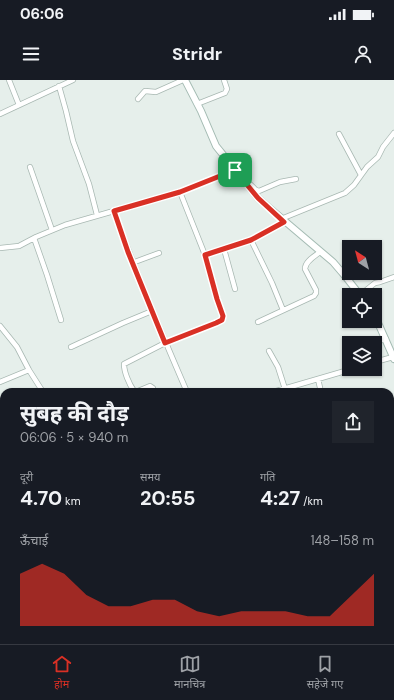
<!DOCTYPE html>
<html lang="hi">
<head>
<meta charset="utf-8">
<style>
  body { margin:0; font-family:"DM Sans","Noto Sans Devanagari",sans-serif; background:#20242c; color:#f1f3f6; height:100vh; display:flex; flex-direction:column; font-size:15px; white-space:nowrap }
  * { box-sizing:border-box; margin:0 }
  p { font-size:13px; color:#9ea1a6 }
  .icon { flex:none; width:22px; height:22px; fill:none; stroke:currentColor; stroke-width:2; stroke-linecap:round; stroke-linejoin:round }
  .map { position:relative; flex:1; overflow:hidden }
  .side { position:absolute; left:0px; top:308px; width:394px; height:256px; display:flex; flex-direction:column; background:#171b24; border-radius:12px 12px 0 0; box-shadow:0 1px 3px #0004 }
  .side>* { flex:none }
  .needle { width:26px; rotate:324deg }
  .controls { position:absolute; left:342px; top:160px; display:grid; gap:8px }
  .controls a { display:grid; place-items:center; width:40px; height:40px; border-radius:0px; background:#171b24; box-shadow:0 1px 3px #0004; font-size:20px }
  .pin { position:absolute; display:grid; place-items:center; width:34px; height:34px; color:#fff; margin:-17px; border-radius:8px; box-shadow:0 2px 6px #0006 }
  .round { display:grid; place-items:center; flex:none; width:42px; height:42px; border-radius:0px; background:#20242c }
  .headline { display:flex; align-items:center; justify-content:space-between; height:68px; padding:0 20px }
  h1 { font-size:22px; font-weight:700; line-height:30px }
  .metrics { display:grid; grid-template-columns:repeat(3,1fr); gap:6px; height:68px; padding:4px 20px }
  .metrics div { display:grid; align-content:center }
  .metrics b { font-size:20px; font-weight:700 }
  .metrics small { font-size:11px; font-weight:400 }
  .metrics p { font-size:11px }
  .chart { height:112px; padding:8px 20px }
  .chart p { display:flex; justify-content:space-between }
  .chart svg { width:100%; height:72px; margin-top:4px; fill:#d93025; opacity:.7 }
  .status { display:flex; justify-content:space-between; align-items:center; height:28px; padding:0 20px; background:#171b24; direction:ltr }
  .status svg { height:11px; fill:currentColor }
  header { display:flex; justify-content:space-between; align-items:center; height:52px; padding:0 20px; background:#171b24; font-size:18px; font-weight:700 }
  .menu { display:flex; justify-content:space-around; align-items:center; height:56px; border-top:1px solid #363941; background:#171b24; font-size:11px; color:#9ea1a6 }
  .menu a { display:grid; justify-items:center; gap:2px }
  .menu .active { color:#d93025 }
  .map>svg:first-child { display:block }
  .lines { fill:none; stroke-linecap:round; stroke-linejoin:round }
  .river { stroke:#8ec9d4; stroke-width:7 }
  .street-casing { stroke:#a8b8b2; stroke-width:6 }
  .secondary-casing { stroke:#a4bbb3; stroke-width:8 }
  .street { stroke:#fff; stroke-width:4.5 }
  .secondary { stroke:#fff; stroke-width:6 }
  .route-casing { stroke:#fff; stroke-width:8 }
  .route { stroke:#d93025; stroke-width:5 }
</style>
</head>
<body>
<div class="status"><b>06:06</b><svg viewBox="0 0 49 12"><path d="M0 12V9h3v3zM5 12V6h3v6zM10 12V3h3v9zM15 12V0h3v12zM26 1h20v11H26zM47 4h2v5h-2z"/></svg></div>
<header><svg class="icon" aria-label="menu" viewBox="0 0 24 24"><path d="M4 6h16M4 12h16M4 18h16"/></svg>Stridr<svg class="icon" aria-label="person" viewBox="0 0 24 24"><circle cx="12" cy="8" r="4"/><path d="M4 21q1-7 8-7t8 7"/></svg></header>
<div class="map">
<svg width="394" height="564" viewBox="0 0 394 564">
  <rect width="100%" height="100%" fill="#e6efeb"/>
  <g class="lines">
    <path class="river" d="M 0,467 L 4,467
      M 211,560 L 216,564"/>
    <defs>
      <path id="street" d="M 9,0 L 19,25
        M 59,6 L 66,31 L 73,61 L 89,104 L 97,135
        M 138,19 L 145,11 L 156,12 L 183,0
        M 197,24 L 225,13 L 227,9 L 224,0
        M 0,34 L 73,0
        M 339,54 L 361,95
        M 30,87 L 52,150
        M 251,105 L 256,110 L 259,111 L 280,102 L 296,99
        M 114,131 C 136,193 161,252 187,312
        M 281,139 L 345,113 L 354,105 L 367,87 L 378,77 L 383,67 L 394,53
        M 34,158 L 47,195 L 61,240
        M 251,160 L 272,203 L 283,230
        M 0,168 L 19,166 L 36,157 L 65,145 L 180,112 L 235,90
        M 224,169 L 235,209
        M 205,175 L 251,160 L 284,142
        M 132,183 L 159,173
        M 360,215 L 375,203 L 380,202 L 394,197
        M 258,242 L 314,216 L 316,213 L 316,210 L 305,189 C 305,181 315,176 320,172
        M 0,246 L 17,267 L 29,290 L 43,312
        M 370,263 L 386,259
        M 71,267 L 123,243 L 152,231
        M 269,271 L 278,287 L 285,309
        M 375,282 L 393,277
        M 318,299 L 321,312
        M 0,302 L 29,290
        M 154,312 L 153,308 L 150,306 L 138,311 L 134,311 C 129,304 124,292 124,284 L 165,263 L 221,241 L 223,238 L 205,175 L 180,112
        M 273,312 L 352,289
        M 0,342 L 4,343
        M 390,410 L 394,408
        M 390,456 L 394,455
        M 390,552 L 394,550
        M 370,564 L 376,560"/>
      <path id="secondary" d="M 185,0 L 201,31 L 216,66 L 258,118 L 267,126 L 333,182 L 345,196 L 360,215
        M 375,236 L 394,279"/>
    </defs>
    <use href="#street" class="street-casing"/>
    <use href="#secondary" class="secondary-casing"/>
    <use href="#street" class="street"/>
    <use href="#secondary" class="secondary"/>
  </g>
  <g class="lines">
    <defs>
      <path id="route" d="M 235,90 L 258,118 L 284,142 L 251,160 L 205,175 L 217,219 L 223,236 L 222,240 L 216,243 L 165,263 L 128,172 L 114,131 L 180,112 Z"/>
    </defs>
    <use href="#route" class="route-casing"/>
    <use href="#route" class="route"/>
  </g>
</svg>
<div class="controls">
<a><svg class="needle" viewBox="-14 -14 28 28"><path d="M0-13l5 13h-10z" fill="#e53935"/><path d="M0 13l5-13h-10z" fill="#9ea1a6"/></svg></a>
<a><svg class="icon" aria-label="locate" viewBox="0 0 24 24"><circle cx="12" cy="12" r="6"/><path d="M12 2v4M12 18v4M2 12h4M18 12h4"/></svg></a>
<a><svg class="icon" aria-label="layers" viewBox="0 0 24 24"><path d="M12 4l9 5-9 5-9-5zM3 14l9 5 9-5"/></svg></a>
</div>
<div class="pin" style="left:235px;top:90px;background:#1e9e55"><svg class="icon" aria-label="arrive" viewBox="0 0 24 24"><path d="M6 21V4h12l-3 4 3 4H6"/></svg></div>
<section class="side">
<div class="headline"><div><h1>सुबह की दौड़</h1><p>06:06 · 5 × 940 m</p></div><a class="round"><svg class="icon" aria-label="share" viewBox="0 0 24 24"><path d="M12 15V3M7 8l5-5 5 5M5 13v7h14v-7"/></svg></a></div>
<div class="metrics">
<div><p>दूरी</p><b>4.70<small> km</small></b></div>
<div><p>समय</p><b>20:55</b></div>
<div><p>गति</p><b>4:27<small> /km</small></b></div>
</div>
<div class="chart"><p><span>ऊँचाई</span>148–158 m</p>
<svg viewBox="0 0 160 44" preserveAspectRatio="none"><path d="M0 44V12L10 6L20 12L30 25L40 32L50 32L60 28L70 28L80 35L90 38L100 35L110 35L120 35L130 38L140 38L150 25L160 12V44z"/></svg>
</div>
</section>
</div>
<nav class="menu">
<a class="active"><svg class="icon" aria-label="home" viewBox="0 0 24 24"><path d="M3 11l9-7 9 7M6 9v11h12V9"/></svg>होम</a>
<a><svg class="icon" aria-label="map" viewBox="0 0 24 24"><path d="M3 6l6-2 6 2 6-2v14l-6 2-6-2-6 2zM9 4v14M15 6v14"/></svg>मानचित्र</a>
<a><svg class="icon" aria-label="saved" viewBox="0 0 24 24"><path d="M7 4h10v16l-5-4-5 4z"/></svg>सहेजे गए</a>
</nav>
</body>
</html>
